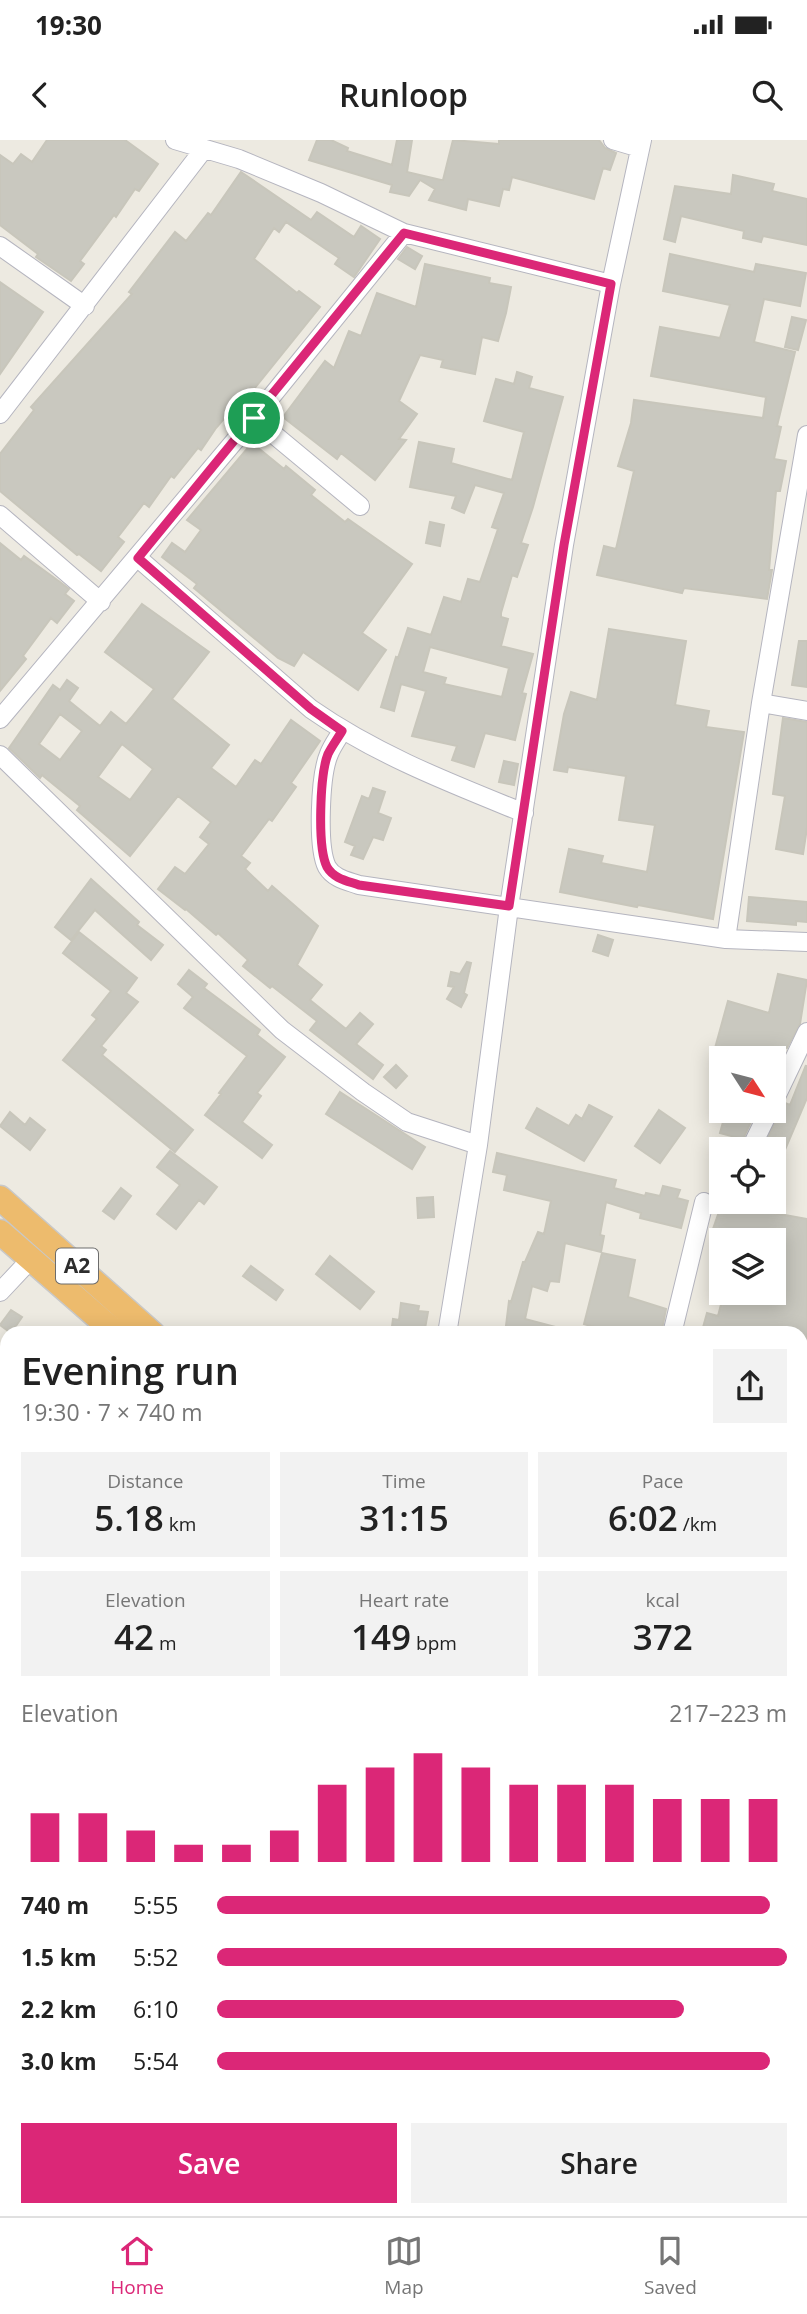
<!DOCTYPE html>
<html lang="en">
<head>
<meta charset="utf-8">
<style>
  body { margin:0; font-family:"Open Sans",sans-serif; background:#f2f2f2; color:#222; height:100vh; display:flex; flex-direction:column; font-size:26px; white-space:nowrap }
  * { box-sizing:border-box; margin:0 }
  p { font-size:23px; color:#767676 }
  .icon { flex:none; width:38px; height:38px; fill:none; stroke:currentColor; stroke-width:2; stroke-linecap:round; stroke-linejoin:round }
  .map { position:relative; flex:1; overflow:hidden }
  .side { position:absolute; left:0px; top:1186px; width:808px; height:891px; display:flex; flex-direction:column; background:#fff; border-radius:21px 21px 0 0; box-shadow:0 4px 18px #0003 }
  .side>* { flex:none }
  .needle { width:46px; rotate:126deg }
  .tools { position:absolute; left:709px; top:906px; display:grid; gap:14px }
  .tools a { display:grid; place-items:center; width:77px; height:77px; border-radius:0px; background:#fff; box-shadow:0 4px 18px #0003; font-size:35px }
  .pin { position:absolute; display:grid; place-items:center; width:60px; height:60px; color:#fff; margin:-30px; border:4px solid #fff; border-radius:50%; box-shadow:0 2px 7px #0007 }
  .round { display:grid; place-items:center; flex:none; width:74px; height:74px; border-radius:0px; background:#f2f2f2 }
  .headline { display:flex; align-items:center; justify-content:space-between; height:119px; padding:0 21px }
  h1 { font-size:38px; font-weight:600; line-height:52px }
  .metrics { display:grid; grid-template-columns:repeat(3,1fr); gap:10px; height:119px; padding:7px 21px }
  .metrics div { display:grid; align-content:center; border-radius:0px; background:#f2f2f2; text-align:center }
  .metrics b { font-size:35px; font-weight:600 }
  .metrics small { font-size:19px; font-weight:400 }
  .metrics p { font-size:19px }
  .chart { height:196px; padding:14px 21px }
  .chart p { display:flex; justify-content:space-between }
  .chart svg { width:100%; height:126px; margin-top:7px; stroke:#db2777; stroke-width:6 }
  .button { display:flex; gap:14px; margin-top:auto; padding:14px 21px }
  .button a { flex:1; height:80px; border-radius:0px; background:#db2777; color:#fff; font-size:28px; font-weight:600; line-height:80px; text-align:center }
  .button a+a { background:#f2f2f2; color:#222 }
  ul { padding:0 21px; list-style:none; font-size:23px }
  li { display:grid; grid-template-columns:112px 84px 1fr; align-items:center; height:52px }
  li i { height:18px; border-radius:9px; background:#db2777 }
  .status { display:flex; justify-content:space-between; align-items:center; height:49px; padding:0 35px; background:#fff; direction:ltr }
  .status svg { height:19px; fill:currentColor }
  header { display:flex; justify-content:space-between; align-items:center; height:91px; padding:0 21px; background:#fff; font-size:32px; font-weight:600 }
  .tab-bar { display:flex; justify-content:space-around; align-items:center; height:98px; border-top:2px solid #e0e0e0; background:#fff; font-size:19px; color:#767676 }
  .tab-bar a { display:grid; justify-items:center; gap:4px }
  .tab-bar .on { color:#db2777 }
  .map>svg:first-child { display:block }
  .building { fill:#c9c8bf; stroke:#c8c6bb; stroke-width:2; fill-rule:evenodd }
  .lines { fill:none; stroke-linecap:round; stroke-linejoin:round }
  .minor-casing { stroke:#b5b5bf; stroke-width:20 }
  .highway-casing { stroke:#c8c8c8; stroke-width:27 }
  .minor { stroke:#fff; stroke-width:18 }
  .highway { stroke:#edbb6d; stroke-width:24 }
  .route-casing { stroke:#fff; stroke-width:14 }
  .route { stroke:#db2777; stroke-width:9 }
  .labels { text-anchor:middle; stroke-width:5; stroke-linejoin:round; paint-order:stroke }
  .shield { fill:#fff; stroke:#6c6c6c; stroke-width:2 }
  .shield-label { font-size:21px; font-weight:bold; fill:#2d2d2d }
</style>
</head>
<body>
<div class="status"><b>19:30</b><svg viewBox="0 0 49 12"><path d="M0 12V9h3v3zM5 12V6h3v6zM10 12V3h3v9zM15 12V0h3v12zM26 1h20v11H26zM47 4h2v5h-2z"/></svg></div>
<header><svg class="icon" aria-label="back" viewBox="0 0 24 24"><path d="M15 5l-7 7 7 7"/></svg>Runloop<svg class="icon" aria-label="search" viewBox="0 0 24 24"><circle cx="10" cy="10" r="6"/><path d="M15 15l6 6"/></svg></header>
<div class="map">
<svg width="807" height="2076" viewBox="0 0 807 2076">
  <rect width="100%" height="100%" fill="#edeae1"/>
  <path class="building" d="M 47,0 L 125,0 L 158,24 L 139,51 L 135,49 L 116,77 L 114,75 L 80,121 L 84,124 L 71,141 L 36,117 L 38,114 L 0,85 L 0,15 L 13,24 L 21,14 L 32,22 Z
    M 317,0 L 331,0 L 348,8 L 347,11 L 392,25 L 397,0 L 412,0 L 407,32 L 441,40 L 443,40 L 453,0 L 499,4 L 499,0 L 599,0 L 605,8 L 616,13 L 610,30 L 603,28 L 594,59 L 512,37 L 509,50 L 503,49 L 499,66 L 468,59 L 466,70 L 429,60 L 435,49 L 420,40 L 409,56 L 390,52 L 392,45 L 309,20 Z
    M 241,32 L 311,80 L 317,72 L 354,97 L 361,86 L 380,99 L 354,137 L 335,124 L 339,118 L 286,82 L 279,92 L 274,88 L 254,119 L 297,153 L 299,151 L 320,167 L 254,249 L 251,247 L 216,288 L 201,310 L 198,308 L 174,338 L 171,336 L 149,367 L 144,363 L 118,397 L 124,402 L 101,431 L 79,414 L 77,415 L 0,351 L 0,314 L 34,270 L 31,267 L 132,154 L 129,152 L 175,92 L 186,101 L 208,73 L 211,75 Z
    M 733,35 L 774,44 L 772,51 L 807,59 L 807,105 L 763,96 L 761,102 L 743,98 L 744,91 L 681,76 L 675,102 L 664,99 L 675,46 L 731,54 Z
    M 407,107 L 422,116 L 415,129 L 398,119 Z
    M 670,114 L 754,132 L 756,124 L 806,133 L 800,166 L 764,159 L 754,202 L 795,212 L 777,286 L 781,287 L 774,319 L 786,321 L 780,351 L 776,351 L 769,430 L 772,430 L 767,459 L 684,448 L 682,453 L 597,435 L 604,406 L 616,409 L 634,331 L 618,326 L 631,283 L 634,260 L 763,278 L 766,257 L 651,236 L 660,187 L 720,198 L 730,165 L 663,151 Z
    M 425,124 L 490,138 L 489,143 L 511,147 L 506,173 L 498,201 L 482,197 L 475,234 L 441,227 L 443,220 L 420,215 L 399,261 L 417,274 L 399,299 L 406,300 L 375,340 L 341,313 L 337,319 L 283,277 L 325,221 L 334,228 L 349,191 L 361,196 L 377,153 L 416,167 Z
    M 0,142 L 43,172 L 0,234 Z
    M 792,177 L 806,180 L 798,210 L 785,207 Z
    M 517,232 L 532,237 L 529,248 L 563,257 L 533,367 L 521,403 L 528,405 L 517,437 L 512,435 L 501,473 L 501,477 L 508,479 L 501,506 L 533,514 L 522,553 L 526,554 L 515,600 L 485,593 L 474,627 L 452,620 L 457,606 L 412,596 L 426,551 L 401,544 L 394,571 L 381,567 L 396,517 L 398,518 L 408,488 L 431,495 L 444,457 L 461,462 L 468,439 L 480,442 L 498,389 L 492,387 L 504,353 L 475,345 L 464,373 L 452,368 L 456,356 L 410,347 L 419,302 L 454,309 L 451,323 L 512,340 L 524,292 L 484,281 L 496,239 L 514,244 ZM 430,507 L 509,528 L 502,557 L 444,544 L 446,538 L 423,532 Z
    M 252,303 L 284,329 L 286,326 L 315,350 L 311,355 L 345,382 L 348,379 L 412,424 L 362,493 L 386,510 L 358,550 L 303,512 L 294,526 L 278,518 L 194,448 L 197,444 L 162,417 L 172,403 L 185,412 L 201,390 L 187,380 Z
    M 430,382 L 444,385 L 440,406 L 426,403 Z
    M 0,403 L 21,420 L 24,416 L 60,442 L 69,449 L 65,454 L 74,461 L 57,483 L 51,478 L 23,516 L 26,519 L 0,551 Z
    M 142,464 L 209,512 L 172,559 L 229,605 L 211,628 L 236,647 L 255,620 L 261,624 L 291,580 L 320,601 L 291,643 L 296,647 L 272,681 L 269,679 L 241,716 L 250,723 L 245,729 L 268,751 L 272,746 L 318,786 L 297,825 L 322,845 L 310,860 L 346,889 L 360,873 L 373,884 L 356,904 L 383,925 L 373,939 L 310,890 L 317,881 L 272,846 L 270,848 L 243,826 L 248,820 L 218,793 L 216,795 L 186,769 L 185,770 L 158,749 L 175,727 L 185,734 L 209,704 L 200,697 L 211,682 L 178,656 L 130,716 L 77,670 L 80,666 L 42,635 L 40,638 L 38,636 L 9,608 L 53,545 L 60,550 L 67,540 L 78,548 L 69,561 L 100,586 L 111,572 L 126,584 L 131,578 L 154,549 L 105,512 ZM 60,574 L 82,591 L 60,620 L 39,604 ZM 122,604 L 153,629 L 130,660 L 98,637 Z
    M 609,489 L 686,501 L 675,565 L 709,571 L 706,587 L 744,592 L 713,779 L 638,765 L 637,767 L 560,752 L 569,709 L 603,716 L 601,723 L 647,732 L 655,685 L 619,680 L 626,636 L 568,627 L 567,632 L 554,630 L 564,574 L 571,552 L 597,560 Z
    M 799,501 L 807,501 L 807,547 L 792,545 Z
    M 783,578 L 807,582 L 807,688 L 803,714 L 776,709 L 785,656 L 773,654 Z
    M 504,621 L 518,624 L 514,645 L 499,642 Z
    M 373,648 L 385,652 L 378,673 L 391,678 L 383,700 L 373,697 L 363,719 L 351,715 L 355,706 L 345,702 L 362,656 L 369,659 Z
    M 91,739 L 139,782 L 137,785 L 163,805 L 151,820 L 95,770 L 71,800 L 55,787 Z
    M 749,757 L 807,762 L 807,782 L 796,781 L 796,785 L 747,781 Z
    M 79,792 L 137,838 L 126,853 L 138,862 L 101,906 L 106,910 L 102,915 L 193,990 L 175,1012 L 63,920 L 97,879 L 92,875 L 111,851 L 63,813 Z
    M 598,795 L 613,800 L 608,816 L 593,811 Z
    M 467,822 L 471,823 L 464,853 L 467,855 L 461,867 L 447,859 L 454,847 L 448,846 L 451,832 L 460,834 Z
    M 189,830 L 207,844 L 204,848 L 260,890 L 257,895 L 285,917 L 257,953 L 261,956 L 242,982 L 272,1005 L 262,1018 L 205,975 L 221,954 L 219,953 L 247,916 L 184,868 L 193,857 L 178,844 Z
    M 778,834 L 807,840 L 800,884 L 787,908 L 781,907 L 777,919 L 712,919 L 728,861 L 769,873 Z
    M 396,925 L 407,936 L 396,948 L 384,937 Z
    M 806,925 L 807,958 L 782,1017 L 774,1013 L 774,1010 L 763,1009 L 780,970 L 785,963 L 790,965 Z
    M 340,952 L 425,1007 L 412,1029 L 326,974 Z
    M 589,965 L 612,977 L 584,1021 L 526,988 L 537,968 L 569,986 L 576,975 L 582,979 Z
    M 659,970 L 685,988 L 660,1023 L 635,1006 Z
    M 726,971 L 756,971 L 743,999 L 720,993 Z
    M 10,972 L 25,985 L 30,978 L 45,990 L 30,1010 L 0,986 Z
    M 170,1011 L 217,1047 L 204,1064 L 199,1060 L 176,1089 L 157,1074 L 180,1045 L 157,1027 Z
    M 497,1013 L 616,1040 L 614,1048 L 645,1056 L 646,1053 L 660,1056 L 663,1046 L 680,1050 L 677,1058 L 688,1061 L 681,1088 L 640,1078 L 641,1073 L 606,1062 L 600,1095 L 604,1096 L 601,1112 L 565,1103 L 559,1142 L 550,1141 L 547,1151 L 532,1146 L 525,1179 L 563,1189 L 562,1194 L 505,1194 L 509,1161 L 511,1162 L 523,1122 L 525,1122 L 538,1092 L 544,1094 L 551,1061 L 504,1050 L 507,1035 L 493,1032 Z
    M 121,1048 L 131,1056 L 114,1079 L 103,1071 Z
    M 433,1057 L 434,1077 L 418,1078 L 417,1058 Z
    M 722,1063 L 745,1070 L 746,1068 L 807,1079 L 807,1206 L 802,1201 L 802,1194 L 713,1194 L 702,1191 L 707,1173 L 718,1176 L 724,1153 L 774,1153 L 774,1101 L 760,1101 L 761,1096 L 737,1091 L 734,1100 L 712,1092 Z
    M 602,1113 L 635,1120 L 628,1157 L 666,1169 L 661,1194 L 618,1194 L 584,1184 Z
    M 330,1116 L 374,1152 L 360,1169 L 316,1134 Z
    M 251,1126 L 283,1150 L 276,1160 L 243,1136 Z
    M 401,1163 L 419,1166 L 418,1171 L 428,1172 L 424,1194 L 391,1194 L 393,1179 L 399,1180 Z
    M 11,1170 L 22,1177 L 11,1193 L 0,1185 Z"/>
  <g class="lines">
    <defs>
      <path id="minor" d="M 175,0 L 239,19 L 321,53 L 404,93 L 611,144
        M 613,0 L 640,8
        M 0,106 L 85,166
        M 0,274 L 204,9
        M 254,278 L 360,366
        M 0,375 L 101,462
        M 138,418 L 311,569 C 377,615 450,643 524,673
        M 761,563 L 807,571
        M 0,579 L 254,278 L 404,93
        M 342,591 C 338,598 332,606 329,614 C 320,635 317,707 327,727 C 334,739 348,741 359,745 L 726,799 L 807,802
        M 0,615 L 282,890 L 363,952 L 407,982 L 478,1005
        M 726,799 L 761,563 L 807,295
        M 774,961 L 807,892
        M 750,1010 L 769,971
        M 0,1152 L 31,1119
        M 447,1194 L 478,1005 L 509,767 L 564,405 L 611,144 L 642,0
        M 672,1194 L 704,1062
        M 802,1381 L 807,1381
        M 0,1409 L 7,1414
        M 0,1635 L 7,1640
        M 0,1706 L 7,1694
        M 0,1886 L 7,1891
        M 802,2021 L 807,2025
        M 253,2070 L 262,2076
        M 372,2070 L 390,2076
        M 680,2070 L 689,2076
        M 198,2076 L 202,2070
        M 360,2076 L 360,2070"/>
      <path id="highway" d="M 0,1058 L 153,1194
        M 0,1092 L 117,1194
        M 802,1765 L 807,1770
        M 802,1794 L 807,1799"/>
    </defs>
    <use href="#minor" class="minor-casing"/>
    <use href="#highway" class="highway-casing"/>
    <use href="#minor" class="minor"/>
    <use href="#highway" class="highway"/>
  </g>
  <g class="lines">
    <defs>
      <path id="route" d="M 404,93 L 611,144 L 564,405 L 509,766 L 359,745 C 348,741 334,739 327,727 C 317,707 320,634 328,614 C 332,606 338,598 342,591 L 311,569 L 138,418 Z"/>
    </defs>
    <use href="#route" class="route-casing"/>
    <use href="#route" class="route"/>
  </g>
  <g class="labels">
    <rect class="shield" x="56" y="1108.5" width="42" height="35" rx="5"/>
    <g class="shield-label">
      <text x="77" y="1133">A2</text>
    </g>
  </g>
</svg>
<div class="tools">
<a><svg class="needle" viewBox="-14 -14 28 28"><path d="M0-13l5 13h-10z" fill="#e53935"/><path d="M0 13l5-13h-10z" fill="#767676"/></svg></a>
<a><svg class="icon" aria-label="locate" viewBox="0 0 24 24"><circle cx="12" cy="12" r="6"/><path d="M12 2v4M12 18v4M2 12h4M18 12h4"/></svg></a>
<a><svg class="icon" aria-label="layers" viewBox="0 0 24 24"><path d="M12 4l9 5-9 5-9-5zM3 14l9 5 9-5"/></svg></a>
</div>
<div class="pin" style="left:254px;top:278px;background:#1e9e55"><svg class="icon" aria-label="arrive" viewBox="0 0 24 24"><path d="M6 21V4h12l-3 4 3 4H6"/></svg></div>
<section class="side">
<div class="headline"><div><h1>Evening run</h1><p>19:30 · 7 × 740 m</p></div><a class="round"><svg class="icon" aria-label="share" viewBox="0 0 24 24"><path d="M12 15V3M7 8l5-5 5 5M5 13v7h14v-7"/></svg></a></div>
<div class="metrics">
<div><p>Distance</p><b>5.18<small> km</small></b></div>
<div><p>Time</p><b>31:15</b></div>
<div><p>Pace</p><b>6:02<small> /km</small></b></div>
</div>
<div class="metrics">
<div><p>Elevation</p><b>42<small> m</small></b></div>
<div><p>Heart rate</p><b>149<small> bpm</small></b></div>
<div><p>kcal</p><b>372</b></div>
</div>
<div class="chart"><p><span>Elevation</span>217–223 m</p>
<svg viewBox="0 0 160 44" preserveAspectRatio="none"><path d="M5 44V27M15 44V27M25 44V33M35 44V38M45 44V38M55 44V33M65 44V17M75 44V11M85 44V6M95 44V11M105 44V17M115 44V17M125 44V17M135 44V22M145 44V22M155 44V22"/></svg>
</div>
<ul>
<li><b>740 m</b>5:55<i style="width:97%"></i></li>
<li><b>1.5 km</b>5:52<i style="width:100%"></i></li>
<li><b>2.2 km</b>6:10<i style="width:82%"></i></li>
<li><b>3.0 km</b>5:54<i style="width:97%"></i></li>
</ul>
<div class="button"><a>Save</a><a>Share</a></div>
</section>
</div>
<nav class="tab-bar">
<a class="on"><svg class="icon" aria-label="home" viewBox="0 0 24 24"><path d="M3 11l9-7 9 7M6 9v11h12V9"/></svg>Home</a>
<a><svg class="icon" aria-label="map" viewBox="0 0 24 24"><path d="M3 6l6-2 6 2 6-2v14l-6 2-6-2-6 2zM9 4v14M15 6v14"/></svg>Map</a>
<a><svg class="icon" aria-label="saved" viewBox="0 0 24 24"><path d="M7 4h10v16l-5-4-5 4z"/></svg>Saved</a>
</nav>
</body>
</html>
